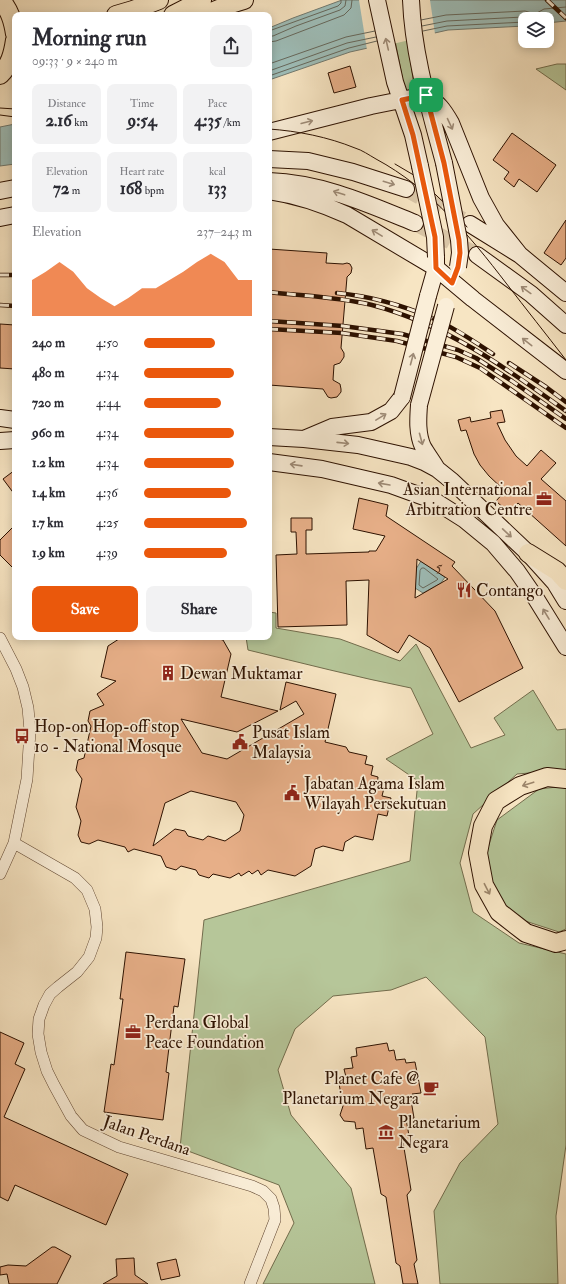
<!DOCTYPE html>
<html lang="en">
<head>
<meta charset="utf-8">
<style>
  body { margin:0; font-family:"IM FELL Double Pica",serif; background:#f2f2f3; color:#2b2b33; height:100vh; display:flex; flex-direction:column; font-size:15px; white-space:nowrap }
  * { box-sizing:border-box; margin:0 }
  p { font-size:13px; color:#7c7c81 }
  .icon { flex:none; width:22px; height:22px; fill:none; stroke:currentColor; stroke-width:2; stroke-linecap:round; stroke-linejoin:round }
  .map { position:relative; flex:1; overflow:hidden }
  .sheet { position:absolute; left:12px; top:12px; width:260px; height:628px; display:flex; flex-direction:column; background:#fff; border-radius:8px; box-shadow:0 2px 10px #0003 }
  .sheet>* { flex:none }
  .fabs { position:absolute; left:518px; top:12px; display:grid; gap:8px }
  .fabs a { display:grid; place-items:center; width:36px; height:36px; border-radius:8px; background:#fff; box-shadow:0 2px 10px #0003; font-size:20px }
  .pin { position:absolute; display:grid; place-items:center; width:34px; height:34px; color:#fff; margin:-17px; border-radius:8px; box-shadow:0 2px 6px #0006 }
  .round { display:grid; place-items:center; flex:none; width:42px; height:42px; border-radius:8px; background:#f2f2f3 }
  .summary { display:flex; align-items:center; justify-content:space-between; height:68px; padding:0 20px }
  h1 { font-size:22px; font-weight:800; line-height:30px }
  .figures { display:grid; grid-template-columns:repeat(3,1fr); gap:6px; height:68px; padding:4px 20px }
  .figures div { display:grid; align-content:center; border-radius:8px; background:#f2f2f3; text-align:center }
  .figures b { font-size:17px; font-weight:800 }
  .figures small { font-size:11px; font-weight:400 }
  .figures p { font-size:11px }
  .chart { height:112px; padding:8px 20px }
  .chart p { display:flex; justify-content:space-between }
  .chart svg { width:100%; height:72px; margin-top:4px; fill:#ea580c; opacity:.7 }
  .button { display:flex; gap:8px; margin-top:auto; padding:8px 20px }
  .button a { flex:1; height:46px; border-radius:8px; background:#ea580c; color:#fff; font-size:16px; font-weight:800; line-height:46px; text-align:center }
  .button a+a { background:#f2f2f3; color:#2b2b33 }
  ul { padding:0 20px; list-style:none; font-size:13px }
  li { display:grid; grid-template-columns:64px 48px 1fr; align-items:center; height:30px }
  li i { height:10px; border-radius:5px; background:#ea580c }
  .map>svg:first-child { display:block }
  .green { fill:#b6c699; stroke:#726c4c }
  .water { fill:#9ebeb9; stroke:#71796f }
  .pier { fill:#f7e5c3 }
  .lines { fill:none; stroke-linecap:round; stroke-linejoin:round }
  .shore { stroke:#66685c; stroke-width:1 }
  .building { fill:#e7af88; stroke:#2d1100; fill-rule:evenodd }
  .secondary-tunnel { stroke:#d9c5a6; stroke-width:16; stroke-dasharray:16 8; stroke-linecap:butt }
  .street-casing { stroke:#604631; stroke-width:12 }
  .secondary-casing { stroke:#2d1100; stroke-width:18 }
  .primary-casing { stroke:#2d1100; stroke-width:20 }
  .street { stroke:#faeed8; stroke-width:11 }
  .secondary { stroke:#faeed8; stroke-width:16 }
  .primary { stroke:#f7e5c3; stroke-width:18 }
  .tram { stroke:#2d1100; stroke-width:1 }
  .rail-casing { stroke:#2d1100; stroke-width:4.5 }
  .rail { stroke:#faeed8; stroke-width:3; stroke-dasharray:9; stroke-linecap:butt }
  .secondary-bridge-casing { stroke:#2d1100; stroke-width:18; stroke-linecap:butt }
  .secondary-bridge { stroke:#faeed8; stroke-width:16 }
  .oneway { stroke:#9e8b77 }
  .oneway2 { stroke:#9c866b }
  .route-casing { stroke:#fff; stroke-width:8 }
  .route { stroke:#ea580c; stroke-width:5 }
  .labels { text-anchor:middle; stroke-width:3.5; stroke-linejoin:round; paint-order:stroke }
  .number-label { font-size:15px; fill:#5c3822 }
  .poi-label { font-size:17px; fill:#2d1100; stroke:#faeed8; text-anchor:start }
  .street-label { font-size:17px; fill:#2d1100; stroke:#faeed8 }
</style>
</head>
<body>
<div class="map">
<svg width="566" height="1284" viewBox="0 0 566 1284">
  <rect width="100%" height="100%" fill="#f7e5c3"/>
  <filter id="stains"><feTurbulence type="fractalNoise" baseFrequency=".005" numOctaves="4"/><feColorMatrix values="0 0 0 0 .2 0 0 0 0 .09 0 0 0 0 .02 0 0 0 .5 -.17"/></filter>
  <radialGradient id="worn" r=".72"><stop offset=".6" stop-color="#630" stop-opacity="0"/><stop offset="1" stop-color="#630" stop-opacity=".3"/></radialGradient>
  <path class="green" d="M 388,5 L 405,19 L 414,87 L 414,90 L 412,92 L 405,91 Z
    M 557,64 L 566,64 L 566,90 L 536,69 Z
    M 269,612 L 276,613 L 276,628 L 340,639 L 400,661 L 416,644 L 471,748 L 505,735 L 494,718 L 533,690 L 557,730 L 566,729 L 566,770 L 517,774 L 473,814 L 460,863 L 473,912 L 519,943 L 566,954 L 566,1145 L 556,1216 L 558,1284 L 440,1284 L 434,1211 L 460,1163 L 498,1124 L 485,1037 L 426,977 L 391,990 L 333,996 L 295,1029 L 278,1070 L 291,1115 L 351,1188 L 375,1284 L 263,1284 L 294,1223 L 279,1185 L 180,1148 L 204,920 L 410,861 L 418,781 L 386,759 L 433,734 L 411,688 C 356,677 302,663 248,650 L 246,637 L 269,637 Z
    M 566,786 L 566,929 L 559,932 L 513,917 L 493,893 L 485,857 L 497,820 L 539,789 Z"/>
  <path class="water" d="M 342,0 L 566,0 L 566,21 L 547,23 L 547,19 L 525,19 L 525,26 L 448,30 L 350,52 L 269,80 L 269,28 L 293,18 Z
    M 15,124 L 15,164 L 0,166 L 0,127 Z
    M 421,561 L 445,577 L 441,583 L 423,593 L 415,588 L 416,569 Z"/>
  <path class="pier" d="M 359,0 L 430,0 L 435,34 L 367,50 Z"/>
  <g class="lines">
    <path class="shore" d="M 421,20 L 446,15 L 525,11 L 535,14 L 544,9 L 566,7
      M 422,26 L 447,21 L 523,17 L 530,19
      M 269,31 L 338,6 L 341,3 L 341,0
      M 423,31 L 447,26 L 525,22
      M 269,36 L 273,36 L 296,26 L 340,10 L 345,6 L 346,0
      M 269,42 L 276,41 L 344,15 L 351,8 L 352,0
      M 269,64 L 346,37 L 375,31
      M 269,71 L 347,43 L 376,37
      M 269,76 L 349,48 L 377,41
      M 422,568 L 424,568 L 438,579 L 437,580 L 423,588 L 419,585 L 420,571 Z"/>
  </g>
  <path class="building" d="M 350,66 L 356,87 L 334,93 L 328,73 Z
    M 512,133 L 556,165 L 537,192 L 519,179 L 514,187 L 504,179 L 509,172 L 493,160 Z
    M 566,220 L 566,258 L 561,265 L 544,253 Z
    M 269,249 L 327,253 L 326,263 L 343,264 L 347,263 L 350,264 L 352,268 L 351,273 L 347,277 L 341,348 L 344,353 L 344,357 L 340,363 L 334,365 L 333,380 L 340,384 L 341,389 L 341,392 L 337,397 L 331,398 L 328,397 L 323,389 L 269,385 Z
    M 0,324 L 15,325 L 15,369 L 0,368 Z
    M 502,410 L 505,422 L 497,423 L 505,440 L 516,456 L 527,466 L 541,450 L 556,463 L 541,479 L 566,501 L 566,546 L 518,503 L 509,513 L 496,501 L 505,491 L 489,476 L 480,465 L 474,454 L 466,430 L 461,431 L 458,420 L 470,417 L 471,422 L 491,418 L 490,412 Z
    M 15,470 L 15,495 L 3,479 Z
    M 359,498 L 388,505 L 386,516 L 455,562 L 452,566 L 495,611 L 523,668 L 459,702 L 430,648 L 409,635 L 398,653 L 367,635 L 369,580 L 346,581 L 347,625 L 278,627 L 276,555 L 297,554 L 296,532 L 291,532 L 291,518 L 312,518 L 312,530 L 306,530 L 306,554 L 369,552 L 369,551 L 376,551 L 385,536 L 353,529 ZM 417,559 L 448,579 L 415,598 Z
    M 15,525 L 15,570 L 0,555 L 0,540 Z
    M 122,637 L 210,637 L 223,640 L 231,654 L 221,697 L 278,711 L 237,732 L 181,719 L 202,753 L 227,759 L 304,714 L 296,701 L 280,710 L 286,682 L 336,694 L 325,742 L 346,747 L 349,752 L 367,756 L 365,764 L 373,766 L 371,775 L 378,777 L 377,786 L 384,788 L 382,796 L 391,798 L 387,816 L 378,814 L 373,840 L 355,836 L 345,842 L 343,851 L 323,846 L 315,849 L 311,866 L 295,876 L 268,870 L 261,875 L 258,870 L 252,874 L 249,871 L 241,876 L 239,873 L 230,878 L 213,874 L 209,878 L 199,875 L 196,870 L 181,866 L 176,870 L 166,867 L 161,856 L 134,849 L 128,852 L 125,847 L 98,840 L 89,844 L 81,842 L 78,835 L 81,821 L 76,807 L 82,779 L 76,770 L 78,760 L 84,758 L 91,726 L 88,721 L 90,711 L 104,705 L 97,694 L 116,681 L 101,677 L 108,646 ZM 191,791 L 236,802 L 244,815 L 240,831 L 225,841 L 208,836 L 203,840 L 188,836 L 185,831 L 175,829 L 153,846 L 165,803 Z
    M 126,952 L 185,959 L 178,1007 L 174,1006 L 166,1072 L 169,1073 L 163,1120 L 104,1112 L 111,1064 L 114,1065 L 123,999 L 120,999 Z
    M 0,1032 L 24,1043 L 15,1064 L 25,1069 L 4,1117 L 128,1174 L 106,1225 L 15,1185 L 8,1201 L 0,1197 Z
    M 387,1043 L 389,1051 L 394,1050 L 396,1060 L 405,1059 L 406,1063 L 415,1062 L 421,1093 L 412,1094 L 413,1099 L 411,1100 L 414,1118 L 406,1119 L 410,1141 L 403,1142 L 411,1190 L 407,1195 L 417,1260 L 414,1264 L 418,1284 L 403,1284 L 400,1266 L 396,1263 L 386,1197 L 381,1194 L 373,1148 L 366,1149 L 363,1128 L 356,1129 L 355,1122 L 344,1121 L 340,1115 L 343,1106 L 338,1078 L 346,1077 L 344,1069 L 353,1068 L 351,1057 L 357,1056 L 356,1048 Z
    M 52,1247 L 55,1247 L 71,1256 L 57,1284 L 9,1284 L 7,1274 L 0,1275 L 0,1267 L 8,1265 L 26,1266 Z
    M 134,1258 L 135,1275 L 148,1284 L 103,1284 L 117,1276 L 116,1259 Z
    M 176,1259 L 180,1276 L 161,1280 L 157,1263 Z"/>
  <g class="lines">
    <path class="secondary-tunnel" d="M 406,189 L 463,220
      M 415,223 L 477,255"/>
    <defs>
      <path id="street" d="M 0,638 L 16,669 L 23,687 L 28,708 L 30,731 L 27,779 L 14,843 L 0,874
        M 14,843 L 75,878 L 87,890 L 95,909 L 97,927 L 96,938 L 89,957 L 77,972 L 58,987 L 50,994 L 44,1005 L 39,1019 L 38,1034 L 41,1052 L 47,1071 L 54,1085 L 71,1116 L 83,1130 L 119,1147 L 252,1186 L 263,1191 L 271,1199 L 274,1208 L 275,1220 L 250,1284"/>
      <path id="secondary" d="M 377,0 L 395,82 L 413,135 L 420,166
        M 411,0 C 413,55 430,110 444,163
        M 269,132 L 371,106 L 426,95 C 439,104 443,109 451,123 L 481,198 L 496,225 L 520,255
        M 269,159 L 308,161 L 353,172 L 406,189
        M 269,181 C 322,183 366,203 415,223
        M 0,191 L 15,188
        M 269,191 C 296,195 323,204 347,215 L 436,268 L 473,299 L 566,371
        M 0,218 L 15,215
        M 470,224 L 520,255 L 566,293
        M 477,255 L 531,294 L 566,325
        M 428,296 L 436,268 L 436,258
        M 419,405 C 418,419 417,434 423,447 C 427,454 433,462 437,469
        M 0,418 L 15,420
        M 269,437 L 304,439 L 358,445 L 411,457 L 424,462 L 437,469 L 452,481 L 528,553 L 555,583 L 566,601
        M 306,438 L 332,427 L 371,422 L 391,411 L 402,397
        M 0,441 L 15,440
        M 269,462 L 322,469 L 391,485 L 435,501 L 465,520 L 493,543 L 517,571 L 535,597 L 566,647"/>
      <path id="primary" d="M 1,0 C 10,11 13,21 15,34
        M 116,15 L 133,10 L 159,0
        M 173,15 L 202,0
        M 204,15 L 231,4 L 244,0
        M 0,75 C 10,65 13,54 15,40
        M 528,553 L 557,571 L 566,581
        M 566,779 L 547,777 L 520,786 L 496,801 L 483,826 L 478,853 L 484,885 L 499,912 L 526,933 L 556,943 L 566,940"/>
    </defs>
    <use href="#street" class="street-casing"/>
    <use href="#secondary" class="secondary-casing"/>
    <use href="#primary" class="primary-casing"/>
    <use href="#street" class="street"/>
    <use href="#secondary" class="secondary"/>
    <use href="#primary" class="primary"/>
    <path class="tram" d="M 0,108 L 15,109
      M 0,115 L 15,117
      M 269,129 C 298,131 328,137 355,148 C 362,150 369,155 376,159 C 430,188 470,236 506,283 C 526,309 546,334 566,360
      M 395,164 L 417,177 L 457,215 L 467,227"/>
    <defs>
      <path id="rail" d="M 547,0 L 566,18
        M 0,275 L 15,275
        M 269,292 C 303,296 338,297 372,305 C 445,324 506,368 566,411
        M 337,293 C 369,296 402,305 432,318 C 452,326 475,342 493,354
        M 0,305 L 15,306
        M 269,321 L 343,326 L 402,334 L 458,350 L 476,358 L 512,381 L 566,419
        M 269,329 L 342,333 L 397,341 L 456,357 L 480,368 L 566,428
        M 509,363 L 546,387 L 566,402"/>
    </defs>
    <use href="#rail" class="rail-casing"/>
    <use href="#rail" class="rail"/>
    <defs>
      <path id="secondary-bridge" d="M 444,163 L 459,240 L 460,253 L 458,267
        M 420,166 L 435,237 L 436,257
        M 402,397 L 428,296
        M 419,405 L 446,306"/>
    </defs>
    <use href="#secondary-bridge" class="secondary-bridge-casing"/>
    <use href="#secondary-bridge" class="secondary-bridge"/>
  </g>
  <defs><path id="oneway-shaft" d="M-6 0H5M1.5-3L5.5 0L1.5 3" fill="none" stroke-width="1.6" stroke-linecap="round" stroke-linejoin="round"/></defs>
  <g class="oneway">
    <use href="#oneway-shaft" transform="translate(387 44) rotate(-103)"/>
    <use href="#oneway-shaft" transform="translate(307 122) rotate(-14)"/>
    <use href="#oneway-shaft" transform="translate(450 124) rotate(65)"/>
    <use href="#oneway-shaft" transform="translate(389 183) rotate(17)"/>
    <use href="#oneway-shaft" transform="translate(339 193) rotate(-162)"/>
    <use href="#oneway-shaft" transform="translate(377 233) rotate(-149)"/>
    <use href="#oneway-shaft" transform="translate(526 290) rotate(-144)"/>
    <use href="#oneway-shaft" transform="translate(527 342) rotate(-142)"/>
    <use href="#oneway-shaft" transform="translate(412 359) rotate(-75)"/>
    <use href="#oneway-shaft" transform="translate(381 417) rotate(-31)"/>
    <use href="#oneway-shaft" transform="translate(421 439) rotate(75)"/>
    <use href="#oneway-shaft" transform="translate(343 443) rotate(6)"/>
    <use href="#oneway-shaft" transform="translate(296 465) rotate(-172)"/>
    <use href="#oneway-shaft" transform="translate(384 484) rotate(-170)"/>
    <use href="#oneway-shaft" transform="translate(507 533) rotate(43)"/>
    <use href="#oneway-shaft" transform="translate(546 614) rotate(-121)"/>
  </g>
  <g class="oneway2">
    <use href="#oneway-shaft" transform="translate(528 784) rotate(162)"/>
    <use href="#oneway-shaft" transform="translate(487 889) rotate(63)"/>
  </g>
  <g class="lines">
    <defs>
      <path id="route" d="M 426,95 L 444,163 L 459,240 L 460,253 L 458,267 L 452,283 L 436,268 L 435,237 L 413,135 L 402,100 Z"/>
    </defs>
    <use href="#route" class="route-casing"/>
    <use href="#route" class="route"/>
  </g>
  <defs>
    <symbol id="office-bare" viewBox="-9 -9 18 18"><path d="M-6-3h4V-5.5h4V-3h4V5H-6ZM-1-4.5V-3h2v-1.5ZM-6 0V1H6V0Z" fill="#8f2418" stroke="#faeed8" stroke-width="2.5" paint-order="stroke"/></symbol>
    <symbol id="restaurant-bare" viewBox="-9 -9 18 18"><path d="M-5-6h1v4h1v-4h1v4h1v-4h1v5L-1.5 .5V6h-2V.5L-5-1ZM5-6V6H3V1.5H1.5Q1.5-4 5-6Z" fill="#8f2418" stroke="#faeed8" stroke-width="2.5" paint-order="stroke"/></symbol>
    <symbol id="building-bare" viewBox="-9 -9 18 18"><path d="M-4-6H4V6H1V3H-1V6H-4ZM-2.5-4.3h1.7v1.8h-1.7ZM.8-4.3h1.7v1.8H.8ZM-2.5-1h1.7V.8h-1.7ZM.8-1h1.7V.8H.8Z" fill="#8f2418" stroke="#faeed8" stroke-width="2.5" paint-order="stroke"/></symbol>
    <symbol id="bus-bare" viewBox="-9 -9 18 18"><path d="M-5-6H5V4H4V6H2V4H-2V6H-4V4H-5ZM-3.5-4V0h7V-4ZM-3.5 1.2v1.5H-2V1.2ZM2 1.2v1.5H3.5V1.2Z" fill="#8f2418" stroke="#faeed8" stroke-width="2.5" paint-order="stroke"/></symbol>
    <symbol id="civic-bare" viewBox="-9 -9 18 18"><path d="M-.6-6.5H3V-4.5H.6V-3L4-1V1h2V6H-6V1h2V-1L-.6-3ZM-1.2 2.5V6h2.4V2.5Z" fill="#8f2418" stroke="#faeed8" stroke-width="2.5" paint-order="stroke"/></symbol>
    <symbol id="cafe-bare" viewBox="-9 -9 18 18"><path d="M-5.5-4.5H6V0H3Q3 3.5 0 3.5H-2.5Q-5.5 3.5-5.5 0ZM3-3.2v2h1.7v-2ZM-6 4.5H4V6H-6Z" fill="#8f2418" stroke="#faeed8" stroke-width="2.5" paint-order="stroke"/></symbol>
    <symbol id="museum-bare" viewBox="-9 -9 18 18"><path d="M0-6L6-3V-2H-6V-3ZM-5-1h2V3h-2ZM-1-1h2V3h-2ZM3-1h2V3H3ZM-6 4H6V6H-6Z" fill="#8f2418" stroke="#faeed8" stroke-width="2.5" paint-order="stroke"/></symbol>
  </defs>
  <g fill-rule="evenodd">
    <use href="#office-bare" x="533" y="488" width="22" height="22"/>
    <use href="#restaurant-bare" x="453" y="579" width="22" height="22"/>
    <use href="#building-bare" x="157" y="662" width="22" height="22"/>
    <use href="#bus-bare" x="11" y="725" width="22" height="22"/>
    <use href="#civic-bare" x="229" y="731" width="22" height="22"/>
    <use href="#civic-bare" x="281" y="782" width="22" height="22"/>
    <use href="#office-bare" x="122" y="1021" width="22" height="22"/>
    <use href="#cafe-bare" x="420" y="1077" width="22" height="22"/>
    <use href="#museum-bare" x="375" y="1121" width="22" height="22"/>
  </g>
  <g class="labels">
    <g class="number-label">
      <text x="439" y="572">5</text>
    </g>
    <g class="poi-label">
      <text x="532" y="495" text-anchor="end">Asian International<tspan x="532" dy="20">Arbitration Centre</tspan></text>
      <text x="476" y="596">Contango</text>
      <text x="180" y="679">Dewan Muktamar</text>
      <text x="34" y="732">Hop-on Hop-off stop<tspan x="34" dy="20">10 - National Mosque</tspan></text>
      <text x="252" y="738">Pusat Islam<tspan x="252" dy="20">Malaysia</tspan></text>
      <text x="304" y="789">Jabatan Agama Islam<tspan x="304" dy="20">Wilayah Persekutuan</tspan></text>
      <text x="145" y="1028">Perdana Global<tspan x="145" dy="20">Peace Foundation</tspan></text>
      <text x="419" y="1084" text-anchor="end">Planet Cafe @<tspan x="419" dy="20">Planetarium Negara</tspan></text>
      <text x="398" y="1128">Planetarium<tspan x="398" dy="20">Negara</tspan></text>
    </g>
    <g class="street-label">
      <text transform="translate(147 1135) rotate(19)" y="6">Jalan Perdana</text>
    </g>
  </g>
  <rect width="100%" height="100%" filter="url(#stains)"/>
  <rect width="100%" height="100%" fill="url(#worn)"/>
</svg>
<div class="fabs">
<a><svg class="icon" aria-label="layers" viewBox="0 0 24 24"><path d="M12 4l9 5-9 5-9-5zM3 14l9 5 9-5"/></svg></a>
</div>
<div class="pin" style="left:426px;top:95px;background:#1e9e55"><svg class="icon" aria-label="arrive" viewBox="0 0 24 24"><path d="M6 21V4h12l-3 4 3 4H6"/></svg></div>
<section class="sheet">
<div class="summary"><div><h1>Morning run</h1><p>09:33 · 9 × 240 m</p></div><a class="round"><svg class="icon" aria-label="share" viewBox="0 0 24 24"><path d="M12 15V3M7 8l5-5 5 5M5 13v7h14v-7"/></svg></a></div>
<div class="figures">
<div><p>Distance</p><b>2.16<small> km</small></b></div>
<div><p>Time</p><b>9:54</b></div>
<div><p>Pace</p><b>4:35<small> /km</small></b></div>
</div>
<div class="figures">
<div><p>Elevation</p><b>72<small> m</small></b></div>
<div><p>Heart rate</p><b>168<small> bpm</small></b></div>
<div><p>kcal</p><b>133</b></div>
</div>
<div class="chart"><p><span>Elevation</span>237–243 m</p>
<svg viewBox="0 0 160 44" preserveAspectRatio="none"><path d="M0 44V22L10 17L20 11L30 17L40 27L50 33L60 38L70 33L80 27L90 27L100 22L110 17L120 11L130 6L140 11L150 22L160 22V44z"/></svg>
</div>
<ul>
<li><b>240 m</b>4:50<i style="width:66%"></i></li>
<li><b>480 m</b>4:34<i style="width:83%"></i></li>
<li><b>720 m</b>4:44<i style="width:71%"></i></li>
<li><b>960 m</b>4:34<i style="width:83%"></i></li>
<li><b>1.2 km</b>4:34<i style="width:83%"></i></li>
<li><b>1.4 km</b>4:36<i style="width:81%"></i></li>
<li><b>1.7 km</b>4:25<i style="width:95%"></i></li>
<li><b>1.9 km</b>4:39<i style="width:77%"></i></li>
</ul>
<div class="button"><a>Save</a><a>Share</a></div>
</section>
</div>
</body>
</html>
